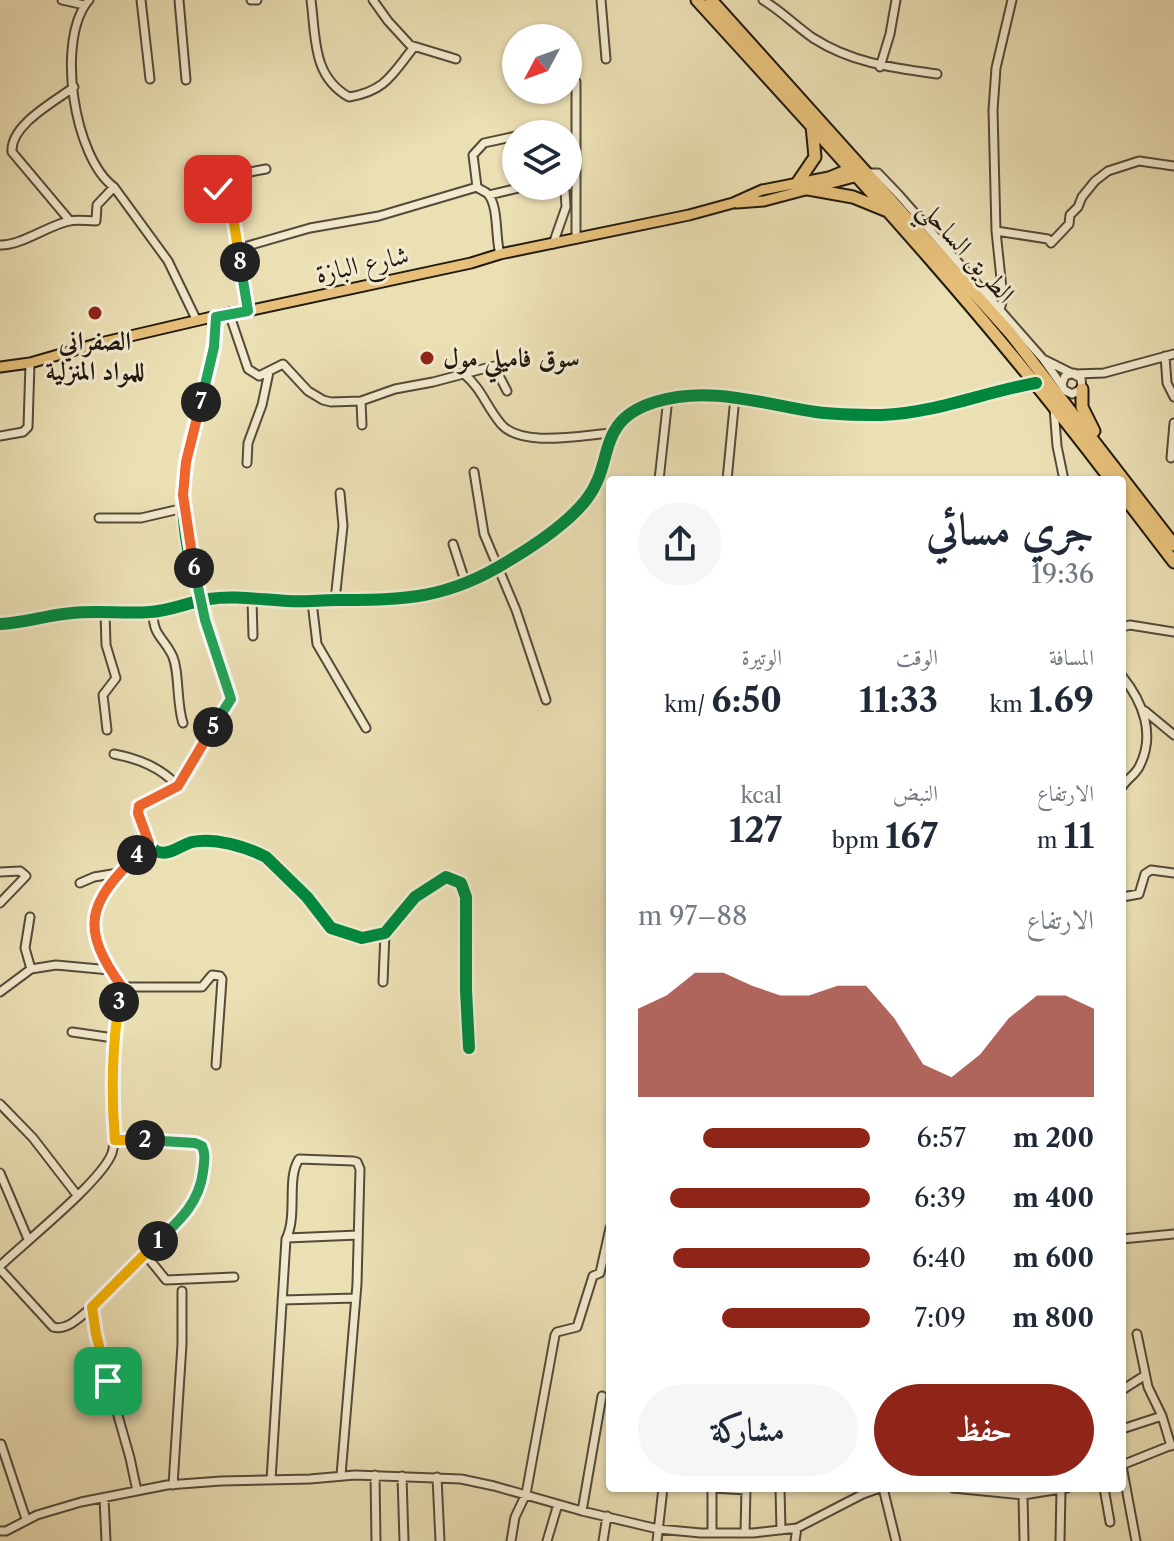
<!DOCTYPE html>
<html lang="ar">
<head>
<meta charset="utf-8">
<style>
  body { margin:0; font-family:"Libre Caslon Text",Amiri,serif; background:#f6f6f7; color:#1f2937; direction:rtl; height:100vh; display:flex; flex-direction:column; font-size:30px; white-space:nowrap }
  * { box-sizing:border-box; margin:0 }
  p { font-size:26px; color:#747a83 }
  .icon { flex:none; width:44px; height:44px; fill:none; stroke:currentColor; stroke-width:2; stroke-linecap:round; stroke-linejoin:round }
  .map { position:relative; flex:1; overflow:hidden; direction:ltr }
  .side { position:absolute; left:606px; top:476px; width:520px; height:1016px; display:flex; flex-direction:column; background:#fff; border-radius:8px; box-shadow:0 2px 6px #0004; direction:rtl }
  .side>* { flex:none }
  .needle { width:52px; rotate:229deg }
  .tools { position:absolute; left:502px; top:24px; display:grid; gap:16px }
  .tools a { display:grid; place-items:center; width:80px; height:80px; border-radius:50%; background:#fff; box-shadow:0 2px 6px #0004; font-size:40px }
  .pin { position:absolute; display:grid; place-items:center; width:68px; height:68px; color:#fff; margin:-34px; border-radius:16px; box-shadow:0 4px 12px #0006 }
  .km { position:absolute; width:40px; height:40px; margin:-20px; border-radius:50%; background:#222; color:#fff; font-size:22px; line-height:40px; text-align:center }
  .round { display:grid; place-items:center; flex:none; width:84px; height:84px; border-radius:42px; background:#f6f6f7 }
  .overview { display:flex; align-items:center; justify-content:space-between; height:136px; padding:0 32px }
  h1 { font-size:44px; font-weight:700; line-height:60px }
  .metrics { display:grid; grid-template-columns:repeat(3,1fr); gap:12px; height:136px; padding:8px 32px }
  .metrics div { display:grid; align-content:center }
  .metrics b { font-size:34px; font-weight:700 }
  .metrics small { font-size:22px; font-weight:400 }
  .metrics p { font-size:22px }
  .chart { height:224px; padding:16px 32px }
  .chart p { display:flex; justify-content:space-between }
  .chart svg { width:100%; height:144px; margin-top:8px; fill:#8f2418; opacity:.7 }
  .action { display:flex; gap:16px; margin-top:auto; padding:16px 32px }
  .action a { flex:1; height:92px; border-radius:48px; background:#8f2418; color:#fff; font-size:32px; font-weight:700; line-height:92px; text-align:center }
  .action a+a { background:#f6f6f7; color:#1f2937 }
  ul { padding:0 32px; list-style:none; font-size:26px }
  li { display:grid; grid-template-columns:128px 96px 1fr; align-items:center; height:60px }
  li i { height:20px; border-radius:10px; background:#8f2418 }
  .map>svg:first-child { display:block }
  .lines { fill:none; stroke-linecap:round; stroke-linejoin:round }
  .minor-casing { stroke:#544a39; stroke-width:11 }
  .major-casing { stroke:#211910; stroke-width:13 }
  .highway-casing { stroke:#211910; stroke-width:15 }
  .minor { stroke:#f2eace; stroke-width:7 }
  .major { stroke:#e6c07a; stroke-width:9 }
  .highway { stroke:#e6c07a; stroke-width:11 }
  .cycleway-casing { stroke:#f2eace; stroke-width:17 }
  .cycleway { stroke:#00873e; stroke-width:12 }
  .split-1-casing { stroke:#fff; stroke-width:16 }
  .split-2-casing { stroke:#fff; stroke-width:16 }
  .split-3-casing { stroke:#fff; stroke-width:16 }
  .split-4-casing { stroke:#fff; stroke-width:16 }
  .split-5-casing { stroke:#fff; stroke-width:16 }
  .split-6-casing { stroke:#fff; stroke-width:16 }
  .split-7-casing { stroke:#fff; stroke-width:16 }
  .split-8-casing { stroke:#fff; stroke-width:16 }
  .split-9-casing { stroke:#fff; stroke-width:16 }
  .split-1 { stroke:#f5b400; stroke-width:10 }
  .split-2 { stroke:#22a559; stroke-width:10 }
  .split-3 { stroke:#f5b400; stroke-width:10 }
  .split-4 { stroke:#f0652b; stroke-width:10 }
  .split-5 { stroke:#f0652b; stroke-width:10 }
  .split-6 { stroke:#22a559; stroke-width:10 }
  .split-7 { stroke:#f0652b; stroke-width:10 }
  .split-8 { stroke:#22a559; stroke-width:10 }
  .split-9 { stroke:#f5b400; stroke-width:10 }
  .poi-dot { fill:#8f2418; stroke:#f2eace; stroke-width:3 }
  .labels { text-anchor:middle; stroke-width:6; stroke-linejoin:round; paint-order:stroke }
  .street-label { font-size:26px; fill:#211910; stroke:#f2eace }
  .poi-label { font-size:26px; font-weight:bold; fill:#211910; stroke:#f2eace }
</style>
</head>
<body>
<div class="map">
<svg width="1174" height="1541" viewBox="0 0 1174 1541">
  <rect width="100%" height="100%" fill="#ebdfb4"/>
  <filter id="stains"><feTurbulence type="fractalNoise" baseFrequency=".0025" numOctaves="4"/><feColorMatrix values="0 0 0 0 .2 0 0 0 0 .09 0 0 0 0 .02 0 0 0 .5 -.17"/></filter>
  <radialGradient id="worn" r=".72"><stop offset=".6" stop-color="#630" stop-opacity="0"/><stop offset="1" stop-color="#630" stop-opacity=".3"/></radialGradient>
  <g class="lines">
    <defs>
      <path id="minor" d="M 62,0 L 84,5
        M 89,0 C 55,39 74,158 114,187 L 168,261 L 197,321
        M 141,0 L 150,79
        M 179,0 L 186,80
        M 251,0 L 257,0
        M 311,0 C 316,38 312,76 349,97 C 386,91 392,74 414,47
        M 373,0 L 388,21 L 410,45 L 456,59
        M 601,0 L 606,59
        M 763,0 C 781,11 796,26 813,38 C 852,63 893,68 937,74
        M 880,67 L 890,34 L 896,0
        M 525,134 L 540,131
        M 867,173 L 878,173 L 899,195 L 1043,359 L 1063,387
        M 489,195 L 527,186
        M 70,221 L 12,152 C 10,125 54,102 74,87
        M 996,231 L 1048,239 L 1051,243 L 1069,224 L 1070,215 L 1078,207 L 1082,197 L 1095,181 L 1108,171 L 1139,161 L 1174,166
        M 576,239 L 576,82
        M 553,244 L 566,207 L 565,191 L 559,186
        M 0,245 C 20,246 47,226 69,221 C 78,219 87,221 96,221 L 97,205 L 114,187
        M 237,249 L 310,228 L 379,216 L 477,187
        M 500,254 C 495,238 499,207 488,194 C 485,191 480,190 477,187 L 473,155 L 484,143 L 516,136
        M 1000,310 L 1003,298 L 996,231 L 993,110 L 996,68 L 1012,0
        M 248,311 L 234,223 L 217,184 L 222,177 L 266,169
        M 229,313 L 248,369 L 259,376 L 283,364 L 308,391 L 323,400 L 331,402 L 361,401 L 395,389 L 433,382 L 494,366 L 507,391
        M 216,317 C 215,373 189,424 184,479 C 177,552 211,630 231,699 L 205,738 L 197,757 L 178,786 L 139,806 C 137,817 144,845 156,851 C 168,857 181,845 192,842 C 214,837 247,847 266,857 L 307,897 L 331,928 L 362,938 L 385,933 L 415,897 L 446,877 L 461,883 L 466,897 L 466,990 L 469,1048
        M 1165,356 L 1167,383 L 1174,397
        M 1045,360 L 1081,378 L 1082,389 L 1072,394 L 1064,390 L 1062,384 L 1065,376 L 1074,373
        M 463,373 C 483,390 485,405 501,424 C 521,448 582,435 611,433
        M 1075,374 L 1104,373 L 1174,354
        M 361,401 L 362,425
        M 1054,408 L 1057,446 L 1064,480
        M 0,436 L 23,432 L 28,427 L 30,363
        M 1171,458 L 1174,423
        M 247,463 L 248,443 L 262,405 L 269,372
        M 474,472 L 484,534 L 516,610 L 546,700
        M 659,480 L 668,398
        M 727,480 L 735,397
        M 99,518 L 141,518 L 184,508
        M 453,544 L 466,584
        M 252,599 L 253,636
        M 335,600 L 343,526 L 340,493
        M 312,602 L 317,644 L 366,728
        M 153,612 C 153,635 162,636 171,653 C 180,668 176,703 183,723
        M 105,613 L 106,645 L 116,678 L 103,695 L 107,730
        M 0,624 C 25,623 47,615 72,613 C 98,610 124,614 150,612 C 170,611 189,602 209,599 C 235,595 262,600 288,601 C 304,602 320,600 336,600 C 406,600 448,599 510,560 C 535,545 567,524 586,500 C 616,462 594,421 655,402 C 709,385 762,404 816,412 C 837,415 861,415 882,415 C 936,413 984,392 1036,383
        M 1122,627 L 1130,625 L 1174,632
        M 1122,676 C 1143,702 1156,735 1139,767 C 1135,775 1127,779 1122,787
        M 1145,711 L 1174,735
        M 114,754 C 139,759 160,767 178,786
        M 0,872 L 20,871 L 26,876 L 0,903
        M 80,883 L 94,877 L 118,873
        M 1122,897 L 1139,894 L 1145,874 L 1151,870 L 1174,873
        M 30,917 L 25,948 L 31,969 L 56,965 L 110,970
        M 383,982 L 385,933
        M 122,987 L 202,987 L 212,975 L 220,976 L 222,979 L 216,1065
        M 0,992 L 31,969
        M 72,1032 L 114,1038
        M 0,1104 L 33,1138 L 77,1195
        M 115,1140 L 195,1143 L 202,1146 L 205,1156 L 203,1177 L 191,1208 L 92,1307 L 103,1363 L 130,1458 L 137,1491
        M 0,1173 L 28,1239
        M 287,1238 L 358,1235
        M 1122,1239 L 1174,1234
        M 145,1254 L 166,1280 L 234,1277
        M 0,1266 C 25,1242 102,1181 112,1153 C 118,1135 111,1116 111,1097 C 112,1060 116,1024 122,987 C 71,918 96,895 149,843
        M 0,1269 L 53,1327 C 68,1331 81,1316 92,1307
        M 282,1300 L 356,1298
        M 1137,1334 L 1148,1387 L 1162,1416 L 1171,1446
        M 1122,1390 L 1144,1376
        M 1122,1429 L 1162,1416
        M 1,1444 L 26,1519
        M 1122,1465 L 1172,1445
        M 1122,1466 L 1136,1541
        M 375,1475 L 376,1541
        M 402,1476 L 404,1541
        M 437,1477 L 440,1541
        M 271,1480 L 286,1239 C 298,1215 286,1179 299,1159 L 353,1161 L 357,1162 L 360,1169 L 357,1284 L 341,1475
        M 173,1485 L 182,1344 L 182,1291
        M 713,1488 L 746,1490
        M 780,1488 L 781,1530
        M 883,1488 L 896,1541
        M 953,1488 L 1023,1495 L 1067,1488
        M 1104,1488 L 1110,1522
        M 1023,1495 L 1024,1541
        M 104,1498 L 106,1541
        M 582,1511 L 602,1396
        M 0,1531 L 6,1531 L 37,1515 L 81,1502 L 167,1485 L 221,1481 L 310,1479 L 355,1475 L 461,1479 L 494,1486 L 582,1511 L 658,1529 L 701,1533 L 753,1533 L 797,1528 L 863,1494 L 880,1488
        M 712,1533 L 712,1488
        M 745,1533 L 746,1488
        M 511,1541 L 515,1517 L 526,1494 L 555,1335 L 557,1332 L 577,1327 L 593,1276 L 600,1273 L 610,1228
        M 547,1541 L 558,1504
        M 603,1541 L 607,1516
        M 657,1541 L 663,1488
        M 795,1541 L 797,1528
        M 1060,1541 L 1061,1490"/>
      <path id="major" d="M 737,203 L 764,201 L 862,175
        M 0,367 L 30,363 L 96,344 L 229,313 L 248,311 L 471,263 L 500,254 L 689,215 L 733,203 L 762,190 L 829,177 L 856,166"/>
      <path id="highway" d="M 697,0 C 840,157 983,311 1111,480
        M 711,0 L 1010,333 L 1174,545
        M 798,182 L 815,157 L 812,126
        M 808,189 L 853,197 L 885,210
        M 1082,389 L 1082,407 L 1094,431
        M 1122,494 L 1174,562"/>
    </defs>
    <use href="#minor" class="minor-casing"/>
    <use href="#major" class="major-casing"/>
    <use href="#highway" class="highway-casing"/>
    <use href="#minor" class="minor"/>
    <use href="#major" class="major"/>
    <use href="#highway" class="highway"/>
    <defs>
      <path id="cycleway" d="M 216,317 C 215,373 189,424 184,479 C 177,552 211,630 231,699 L 205,738 L 197,757 L 178,786 L 139,806 C 137,817 144,845 156,851 C 168,857 181,845 192,842 C 214,837 247,847 266,857 L 307,897 L 331,928 L 362,938 L 385,933 L 415,897 L 446,877 L 461,883 L 466,897 L 466,990 L 469,1048
        M 0,624 C 25,623 47,615 72,613 C 98,610 124,614 150,612 C 170,611 189,602 209,599 C 235,595 262,600 288,601 C 304,602 320,600 336,600 C 406,600 448,599 510,560 C 535,545 567,524 586,500 C 616,462 594,421 655,402 C 709,385 762,404 816,412 C 837,415 861,415 882,415 C 936,413 984,392 1036,383"/>
    </defs>
    <use href="#cycleway" class="cycleway-casing"/>
    <use href="#cycleway" class="cycleway"/>
  </g>
  <g class="lines">
    <defs>
      <path id="split-1" d="M 108,1381 L 96,1334 L 92,1307 L 158,1241"/>
      <path id="split-2" d="M 145,1140 L 195,1143 L 202,1146 C 206,1155 204,1162 203,1172 C 199,1203 180,1220 158,1241"/>
      <path id="split-3" d="M 119,1002 C 112,1049 111,1093 115,1140 L 145,1140"/>
      <path id="split-4" d="M 119,1002 L 122,987 C 79,927 88,904 137,855"/>
      <path id="split-5" d="M 137,855 L 149,843 L 138,813 L 139,806 L 178,786 L 213,727"/>
      <path id="split-6" d="M 194,568 L 205,620 L 231,699 L 213,727"/>
      <path id="split-7" d="M 194,568 L 183,495 L 186,462 L 201,402"/>
      <path id="split-8" d="M 201,402 L 214,347 L 216,317 L 248,311 L 240,262"/>
      <path id="split-9" d="M 218,189 L 234,223 L 240,262"/>
    </defs>
    <use href="#split-1" class="split-1-casing"/>
    <use href="#split-2" class="split-2-casing"/>
    <use href="#split-3" class="split-3-casing"/>
    <use href="#split-4" class="split-4-casing"/>
    <use href="#split-5" class="split-5-casing"/>
    <use href="#split-6" class="split-6-casing"/>
    <use href="#split-7" class="split-7-casing"/>
    <use href="#split-8" class="split-8-casing"/>
    <use href="#split-9" class="split-9-casing"/>
    <use href="#split-1" class="split-1"/>
    <use href="#split-2" class="split-2"/>
    <use href="#split-3" class="split-3"/>
    <use href="#split-4" class="split-4"/>
    <use href="#split-5" class="split-5"/>
    <use href="#split-6" class="split-6"/>
    <use href="#split-7" class="split-7"/>
    <use href="#split-8" class="split-8"/>
    <use href="#split-9" class="split-9"/>
  </g>
  <g class="poi-dot">
    <circle cx="95" cy="313" r="8"/>
    <circle cx="427" cy="358" r="8"/>
  </g>
  <g class="labels">
    <g class="street-label">
      <text transform="translate(967 251) rotate(48)" y="9">الطريق الساحلي</text>
      <text transform="translate(362 264) rotate(-12)" y="9">شارع البازة</text>
    </g>
    <g class="poi-label">
      <text x="95" y="350">الصفراني<tspan x="95" dy="30">للمواد المنزلية</tspan></text>
      <text x="443" y="367" text-anchor="start">سوق فاميلي مول</text>
    </g>
  </g>
  <rect width="100%" height="100%" filter="url(#stains)"/>
  <rect width="100%" height="100%" fill="url(#worn)"/>
</svg>
<div class="tools">
<a><svg class="needle" viewBox="-14 -14 28 28"><path d="M0-13l5 13h-10z" fill="#e53935"/><path d="M0 13l5-13h-10z" fill="#747a83"/></svg></a>
<a><svg class="icon" aria-label="layers" viewBox="0 0 24 24"><path d="M12 4l9 5-9 5-9-5zM3 14l9 5 9-5"/></svg></a>
</div>
<div class="pin" style="left:108px;top:1381px;background:#1e9e55"><svg class="icon" aria-label="arrive" viewBox="0 0 24 24"><path d="M6 21V4h12l-3 4 3 4H6"/></svg></div>
<div class="pin" style="left:218px;top:189px;background:#d93025"><svg class="icon" aria-label="check" viewBox="0 0 24 24"><path d="M5 12l5 5 9-10"/></svg></div>
<b class="km" style="left:158px;top:1241px">1</b>
<b class="km" style="left:145px;top:1140px">2</b>
<b class="km" style="left:119px;top:1002px">3</b>
<b class="km" style="left:137px;top:855px">4</b>
<b class="km" style="left:213px;top:727px">5</b>
<b class="km" style="left:194px;top:568px">6</b>
<b class="km" style="left:201px;top:402px">7</b>
<b class="km" style="left:240px;top:262px">8</b>
<section class="side">
<div class="overview"><div><h1>جري مسائي</h1><p>19:36</p></div><a class="round"><svg class="icon" aria-label="share" viewBox="0 0 24 24"><path d="M12 15V3M7 8l5-5 5 5M5 13v7h14v-7"/></svg></a></div>
<div class="metrics">
<div><p>المسافة</p><b>1.69<small> km</small></b></div>
<div><p>الوقت</p><b>11:33</b></div>
<div><p>الوتيرة</p><b>6:50<small> /km</small></b></div>
</div>
<div class="metrics">
<div><p>الارتفاع</p><b>11<small> m</small></b></div>
<div><p>النبض</p><b>167<small> bpm</small></b></div>
<div><p>kcal</p><b>127</b></div>
</div>
<div class="chart"><p><span>الارتفاع</span>88–97 m</p>
<svg viewBox="0 0 160 44" preserveAspectRatio="none"><path d="M0 44V17L10 13L20 6L30 6L40 10L50 13L60 13L70 10L80 10L90 20L100 34L110 38L120 31L130 20L140 13L150 13L160 17V44z"/></svg>
</div>
<ul>
<li><b>200 m</b>6:57<i style="width:72%"></i></li>
<li><b>400 m</b>6:39<i style="width:86%"></i></li>
<li><b>600 m</b>6:40<i style="width:85%"></i></li>
<li><b>800 m</b>7:09<i style="width:64%"></i></li>
</ul>
<div class="action"><a>حفظ</a><a>مشاركة</a></div>
</section>
</div>
</body>
</html>
